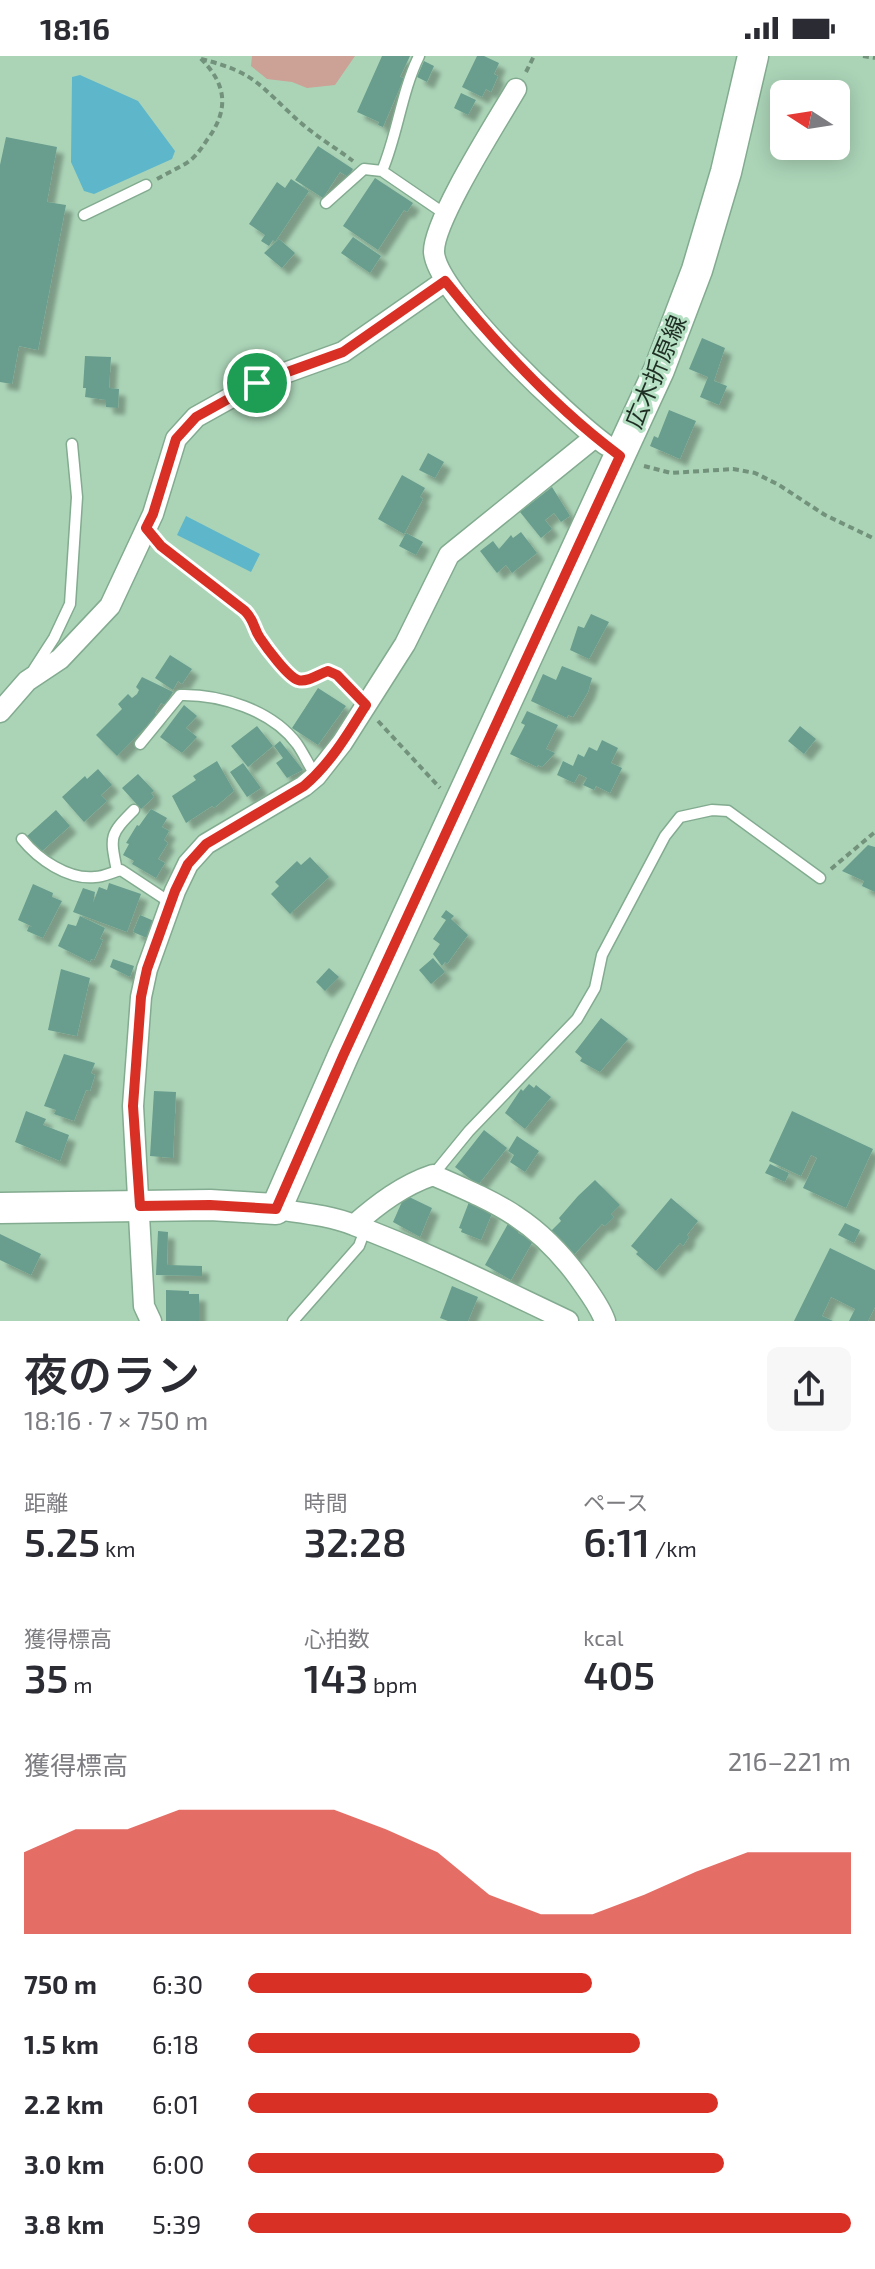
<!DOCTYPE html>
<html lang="ja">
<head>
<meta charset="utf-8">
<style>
  body { margin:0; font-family:"Exo 2","Noto Sans JP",sans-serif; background:#f7f7f7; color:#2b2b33; height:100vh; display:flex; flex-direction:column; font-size:30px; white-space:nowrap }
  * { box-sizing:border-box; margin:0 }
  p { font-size:26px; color:#7c7c81 }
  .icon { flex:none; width:44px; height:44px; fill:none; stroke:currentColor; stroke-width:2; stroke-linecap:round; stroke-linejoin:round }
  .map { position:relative; height:1265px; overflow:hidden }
  .details { display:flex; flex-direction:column; background:#fff; flex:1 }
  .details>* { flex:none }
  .needle { width:52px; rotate:282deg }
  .tools { position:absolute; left:770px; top:24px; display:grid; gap:16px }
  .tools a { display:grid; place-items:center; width:80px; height:80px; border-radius:12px; background:#fff; box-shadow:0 4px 20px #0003; font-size:40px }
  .pin { position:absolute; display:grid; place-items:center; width:68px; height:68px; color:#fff; margin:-34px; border:4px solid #fff; border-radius:50%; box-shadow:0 2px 8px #0007 }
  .round { display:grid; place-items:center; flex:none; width:84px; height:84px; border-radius:12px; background:#f7f7f7 }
  .headline { display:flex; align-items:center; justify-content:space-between; height:136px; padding:0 24px }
  h1 { font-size:44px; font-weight:600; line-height:60px }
  .stats { display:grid; grid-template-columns:repeat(3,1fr); gap:12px; height:136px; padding:8px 24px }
  .stats div { display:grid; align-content:center }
  .stats b { font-size:40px; font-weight:600 }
  .stats small { font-size:22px; font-weight:400 }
  .stats p { font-size:22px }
  .chart { height:224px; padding:16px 24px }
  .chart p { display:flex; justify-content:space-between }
  .chart svg { width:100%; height:144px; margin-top:8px; fill:#d93025; opacity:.7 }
  ul { padding:0 24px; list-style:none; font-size:26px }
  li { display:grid; grid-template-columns:128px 96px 1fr; align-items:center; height:60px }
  li i { height:20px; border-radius:10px; background:#d93025 }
  .status { display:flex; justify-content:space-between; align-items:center; height:56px; padding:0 40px; background:#fff; direction:ltr }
  .status svg { height:22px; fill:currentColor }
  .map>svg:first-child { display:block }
  .green { fill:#cca196 }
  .water { fill:#5db6ca }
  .building { fill:#699d8e; filter:url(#shadow) }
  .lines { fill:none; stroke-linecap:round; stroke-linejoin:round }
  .service-casing { stroke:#82ab8f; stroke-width:13 }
  .minor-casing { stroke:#82ab8f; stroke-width:23 }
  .secondary-casing { stroke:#82ab8f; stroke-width:33 }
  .path { stroke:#73927c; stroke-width:4; stroke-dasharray:6 4; stroke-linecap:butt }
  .service { stroke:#fff; stroke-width:10 }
  .minor { stroke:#fff; stroke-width:20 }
  .secondary { stroke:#fff; stroke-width:30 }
  .route-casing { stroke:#fff; stroke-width:16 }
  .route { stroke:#d93025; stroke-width:10 }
  .labels { text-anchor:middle; stroke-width:6; stroke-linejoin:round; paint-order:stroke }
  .street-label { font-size:24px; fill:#1f2f24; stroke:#b7e1c4 }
</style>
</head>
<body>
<div class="status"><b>18:16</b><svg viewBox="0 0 49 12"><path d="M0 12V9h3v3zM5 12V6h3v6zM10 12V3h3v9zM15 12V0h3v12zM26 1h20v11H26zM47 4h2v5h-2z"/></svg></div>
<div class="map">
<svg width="875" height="1265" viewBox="0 0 875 1265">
  <defs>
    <filter id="shadow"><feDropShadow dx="7" dy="7" stdDeviation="2" flood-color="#0004"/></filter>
  </defs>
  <rect width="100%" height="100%" fill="#abd4b7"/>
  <path class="green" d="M 252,0 L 355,0 L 335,29 L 307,32 L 292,26 L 267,23 L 251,10 Z"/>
  <path class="water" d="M 80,19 L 138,45 L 175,95 L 172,103 L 94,138 L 84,135 L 71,106 L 72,21 Z
    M 186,460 L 260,498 L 251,516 L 177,479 Z"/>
  <path class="building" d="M 382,0 L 410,0 L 400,21 L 404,22 L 383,71 L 378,69 L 379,66 L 357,56 Z
    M 477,0 L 484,0 L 499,7 L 494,18 L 498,20 L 491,36 L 486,33 L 482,41 L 462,31 Z
    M 424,5 L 434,10 L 427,26 L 417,21 Z
    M 461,37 L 476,44 L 468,59 L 454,52 Z
    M 6,81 L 57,91 L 47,146 L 66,149 L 38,294 L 19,290 L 12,328 L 0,326 L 0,109 Z
    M 318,90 L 353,113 L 348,121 L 340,116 L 323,142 L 295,124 Z
    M 375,122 L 413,147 L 407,156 L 404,154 L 378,194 L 343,170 Z
    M 291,123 L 309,135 L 275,186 L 273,184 L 269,190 L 261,185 L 265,179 L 249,168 L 277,126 L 285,132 Z
    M 353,181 L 381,200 L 370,217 L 341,197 Z
    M 279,183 L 295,197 L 282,212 L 264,197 Z
    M 702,282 L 725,292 L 714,325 L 727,330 L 719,349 L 700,341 L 708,321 L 689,313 Z
    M 85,300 L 111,301 L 109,332 L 119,333 L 118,352 L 106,351 L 106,344 L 85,341 L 86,332 L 83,332 Z
    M 669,354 L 696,365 L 680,403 L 650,390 L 654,380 L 658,382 Z
    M 428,397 L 444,406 L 435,422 L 419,414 Z
    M 402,419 L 425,432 L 420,441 L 423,443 L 404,478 L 378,463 Z
    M 552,431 L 570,460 L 561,466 L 554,457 L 545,464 L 552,473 L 541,482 L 520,456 Z
    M 521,476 L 537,497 L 512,517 L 506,509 L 497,517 L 480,495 L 493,485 L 499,493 L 511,479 L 513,482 Z
    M 406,477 L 423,486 L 416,499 L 399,490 Z
    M 591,558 L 609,566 L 589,603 L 570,594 L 578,570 L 584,572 Z
    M 170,599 L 192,613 L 182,628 L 178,625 L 173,634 L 155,622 Z
    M 562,610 L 592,622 L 588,636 L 573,661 L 568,659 L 567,662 L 531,645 L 543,618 L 556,624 Z
    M 142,621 L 173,636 L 165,649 L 161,647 L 155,657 L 158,659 L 117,700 L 96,679 L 122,653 L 118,648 L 128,638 L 132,642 L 137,638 L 139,634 L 136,631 Z
    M 318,632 L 346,650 L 318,689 L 292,672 Z
    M 184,649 L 197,660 L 186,672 L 197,681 L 182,697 L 160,681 Z
    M 527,655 L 558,669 L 546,693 L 555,697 L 542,711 L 538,709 L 537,711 L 510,698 L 525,669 L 521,667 Z
    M 257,670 L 273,690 L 248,711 L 231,690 Z
    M 800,670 L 816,683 L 804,698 L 788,685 Z
    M 602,684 L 618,692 L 611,707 L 622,712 L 610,737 L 596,730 L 594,734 L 583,729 L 587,722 L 579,718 L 574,727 L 557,719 L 563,705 L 573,710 L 578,698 L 584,701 L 589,691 L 597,695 Z
    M 280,685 L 303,714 L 287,722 L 276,707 L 283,702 L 274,690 Z
    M 217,705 L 234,735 L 214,752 L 212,750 L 186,767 L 172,740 L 196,724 L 193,720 Z
    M 243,707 L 261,732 L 247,741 L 230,716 Z
    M 98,713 L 112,729 L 101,739 L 107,745 L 84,766 L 62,741 L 85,720 L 87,723 Z
    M 138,718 L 154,735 L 151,737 L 154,741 L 141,753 L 122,732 Z
    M 151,753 L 167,762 L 162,771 L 169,775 L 164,784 L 168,787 L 158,803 L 165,807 L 156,822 L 132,808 L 134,805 L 123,799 L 129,788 L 126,787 L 137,769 L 139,770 Z
    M 56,754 L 70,770 L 40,797 L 26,781 Z
    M 868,789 L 875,791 L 875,836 L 862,830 L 864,825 L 842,815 Z
    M 310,801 L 329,821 L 290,858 L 271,838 L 279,830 L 275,826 L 297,805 L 301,809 Z
    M 109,827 L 141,838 L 127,876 L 73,856 L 83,832 L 95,836 L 93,847 L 99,831 L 107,834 Z
    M 33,828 L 53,837 L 52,841 L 62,845 L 43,882 L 27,875 L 29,870 L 33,871 L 18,864 Z
    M 446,854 L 454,860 L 451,863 L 468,879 L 447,908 L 445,906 L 442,910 L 433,898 L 440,888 L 433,883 L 446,864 L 441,861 Z
    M 140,859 L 154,865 L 147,882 L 133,876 Z
    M 80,860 L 105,872 L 100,883 L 103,884 L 94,904 L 91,903 L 90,906 L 58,890 L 68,868 L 76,870 Z
    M 433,902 L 445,916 L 431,928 L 419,914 Z
    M 113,903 L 134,910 L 130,921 L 110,911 Z
    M 329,912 L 339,921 L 325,935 L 316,926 Z
    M 61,913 L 90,922 L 77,980 L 48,974 Z
    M 601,962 L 628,983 L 600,1016 L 580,1005 L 582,1002 L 575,996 Z
    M 64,998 L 95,1007 L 91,1017 L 95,1019 L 90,1035 L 86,1034 L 74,1065 L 54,1058 L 56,1054 L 44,1050 Z
    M 529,1028 L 534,1032 L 536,1029 L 551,1041 L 525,1073 L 505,1057 L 521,1033 L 523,1035 Z
    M 154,1035 L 176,1036 L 173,1102 L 150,1100 Z
    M 26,1055 L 46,1063 L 43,1069 L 69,1079 L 60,1105 L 15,1086 Z
    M 792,1055 L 873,1093 L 846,1152 L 803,1132 L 817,1102 L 811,1099 L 801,1120 L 769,1105 Z
    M 484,1074 L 507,1092 L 478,1129 L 455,1111 Z
    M 517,1080 L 539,1095 L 525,1116 L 510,1106 L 514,1099 L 508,1095 Z
    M 770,1108 L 789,1117 L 785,1126 L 765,1117 Z
    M 595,1124 L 620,1149 L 611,1158 L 614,1161 L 605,1170 L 602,1168 L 572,1201 L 549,1177 L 561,1165 L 559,1162 L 578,1140 Z
    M 405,1139 L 432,1152 L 420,1181 L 393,1166 Z
    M 671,1142 L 698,1165 L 687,1179 L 689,1181 L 683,1190 L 680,1187 L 656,1215 L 636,1198 L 638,1196 L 631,1190 Z
    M 469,1146 L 493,1155 L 481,1184 L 461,1176 L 462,1173 L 459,1172 Z
    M 509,1166 L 520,1173 L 518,1177 L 533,1185 L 511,1224 L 485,1209 Z
    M 845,1167 L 860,1174 L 854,1187 L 838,1179 Z
    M 158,1175 L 168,1176 L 167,1209 L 202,1210 L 202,1220 L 156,1219 Z
    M 0,1178 L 41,1198 L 31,1219 L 0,1204 Z
    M 830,1192 L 875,1214 L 875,1251 L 868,1265 L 849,1265 L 855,1253 L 831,1241 L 822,1260 L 833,1265 L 794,1265 Z
    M 452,1230 L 478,1241 L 468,1265 L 448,1265 L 440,1262 Z
    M 166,1234 L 189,1235 L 189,1238 L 199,1238 L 199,1265 L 166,1265 Z"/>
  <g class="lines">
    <defs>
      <path id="service" d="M 382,115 C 398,77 401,37 419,0
        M 326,147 L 364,113 L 382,115 L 445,158
        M 84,159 L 146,129
        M 34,613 L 54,582 L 70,548 L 77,441 L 72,388
        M 140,688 L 180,639 C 220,638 272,654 297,688 C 304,698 309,710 316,720
        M 22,783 C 38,803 68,824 95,821 C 104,821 112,816 121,814 L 171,847
        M 117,815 C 110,780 109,779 134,754
        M 433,1119 L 469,1075 L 577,963 L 595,932 L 602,899 L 665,780 L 680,761 L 712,754 L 728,755 L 820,822
        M 293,1265 L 359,1190 L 365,1174"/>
      <path id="minor" d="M 516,33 C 498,64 433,165 434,196 C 436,238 569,362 606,389
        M 0,656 L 27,625 L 60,603 L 110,550 L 153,458 L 176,383 L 196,361 L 257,327 L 343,296 L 445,225
        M 276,1153 C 302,1157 329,1159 354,1169 C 427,1196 498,1232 568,1265
        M 354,1169 C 378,1148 403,1129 433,1119 C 497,1147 536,1163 579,1222 C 588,1235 600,1250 605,1265
        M 151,1265 L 144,1250 L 133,1050 L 141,941 L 147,913 L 175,835 L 188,808 L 206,788 L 304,730 L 316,720 L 342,687 L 405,588 L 449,499 L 595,381"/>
      <path id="secondary" d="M 0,1152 L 210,1149 L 276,1153 L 343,1000 L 659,314 L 697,214 L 726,116 L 753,0"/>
    </defs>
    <use href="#service" class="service-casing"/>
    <use href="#minor" class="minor-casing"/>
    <use href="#secondary" class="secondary-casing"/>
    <path class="path" d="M 863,0 L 875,2
      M 201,3 C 258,17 260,31 301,67 C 317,81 336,92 353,105
      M 526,16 L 534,0
      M 157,123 C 166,118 176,113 185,108 C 195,102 201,93 207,84 C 230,53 227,27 198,0
      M 644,410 L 671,417 L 733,413 L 755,417 L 779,429 L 825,459 L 875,483
      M 160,490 L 245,555 L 255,565 L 257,579 L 297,624 L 308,624 L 328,615 L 337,619 L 351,634
      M 378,665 L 440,732
      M 831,813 L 875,776"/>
    <use href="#service" class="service"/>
    <use href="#minor" class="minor"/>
    <use href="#secondary" class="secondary"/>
  </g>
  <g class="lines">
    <defs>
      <path id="route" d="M 445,225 C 497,289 554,351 620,400 L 343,1000 L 276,1153 L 210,1149 L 140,1150 L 133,1050 L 141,941 L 147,913 L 175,835 L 188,808 L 206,788 L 304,730 C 330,708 348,678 366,649 L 337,619 L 328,615 C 319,618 307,627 298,624 C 288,621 266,591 260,582 C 253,572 255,565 245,555 L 161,490 L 146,472 L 153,458 L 176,383 L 196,361 L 257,327 L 343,296 Z"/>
    </defs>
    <use href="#route" class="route-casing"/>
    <use href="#route" class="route"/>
  </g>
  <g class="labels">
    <g class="street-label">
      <text transform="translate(656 316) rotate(-67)" y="8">広木折原線</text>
    </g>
  </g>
</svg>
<div class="tools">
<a><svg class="needle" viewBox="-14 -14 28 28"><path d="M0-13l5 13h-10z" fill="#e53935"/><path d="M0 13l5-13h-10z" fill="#7c7c81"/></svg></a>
</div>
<div class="pin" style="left:257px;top:327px;background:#1e9e55"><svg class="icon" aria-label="arrive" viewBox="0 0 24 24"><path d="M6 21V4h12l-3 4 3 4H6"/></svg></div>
</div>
<section class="details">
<div class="headline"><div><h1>夜のラン</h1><p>18:16 · 7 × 750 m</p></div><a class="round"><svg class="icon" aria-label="share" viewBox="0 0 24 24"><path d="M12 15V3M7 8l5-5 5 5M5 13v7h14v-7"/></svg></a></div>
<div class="stats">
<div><p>距離</p><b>5.25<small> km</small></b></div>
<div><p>時間</p><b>32:28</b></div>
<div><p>ペース</p><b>6:11<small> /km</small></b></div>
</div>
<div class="stats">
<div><p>獲得標高</p><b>35<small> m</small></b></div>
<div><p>心拍数</p><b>143<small> bpm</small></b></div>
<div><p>kcal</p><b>405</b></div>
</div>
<div class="chart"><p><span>獲得標高</span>216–221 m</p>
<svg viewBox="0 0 160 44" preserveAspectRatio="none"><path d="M0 44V19L10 12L20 12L30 6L40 6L50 6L60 6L70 12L80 19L90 32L100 38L110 38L120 32L130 25L140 19L150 19L160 19V44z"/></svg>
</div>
<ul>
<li><b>750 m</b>6:30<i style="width:57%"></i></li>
<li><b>1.5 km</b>6:18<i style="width:65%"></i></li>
<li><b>2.2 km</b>6:01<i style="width:78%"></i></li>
<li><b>3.0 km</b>6:00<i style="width:79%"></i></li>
<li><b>3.8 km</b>5:39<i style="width:100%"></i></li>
</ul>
</section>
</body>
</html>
